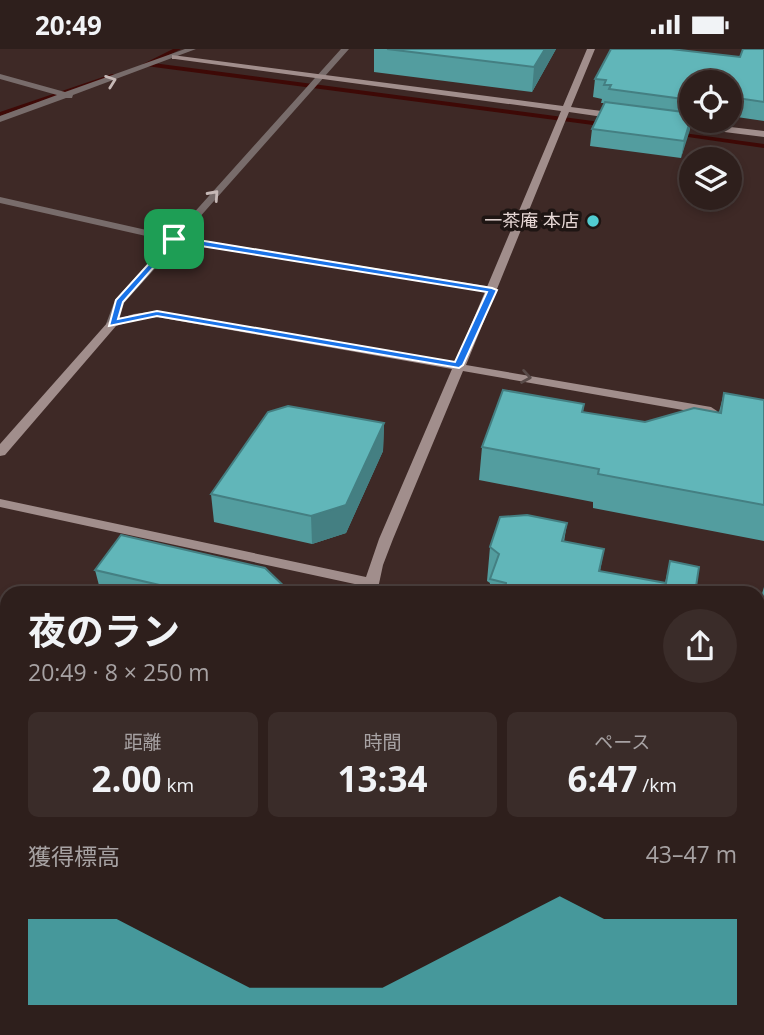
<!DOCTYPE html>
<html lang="ja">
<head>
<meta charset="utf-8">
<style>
  body { margin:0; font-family:"Open Sans","Noto Sans JP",sans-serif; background:#3a2c29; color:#f1f3f6; height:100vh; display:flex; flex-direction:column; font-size:26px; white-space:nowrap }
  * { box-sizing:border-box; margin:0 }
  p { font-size:23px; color:#a7a2a3 }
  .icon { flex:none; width:38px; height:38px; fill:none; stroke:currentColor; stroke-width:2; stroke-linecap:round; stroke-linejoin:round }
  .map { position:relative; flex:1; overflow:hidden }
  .sheet { position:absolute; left:0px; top:537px; width:765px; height:450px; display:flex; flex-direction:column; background:#2e1f1c; border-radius:21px 21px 0 0; box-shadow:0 4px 10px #0003,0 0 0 2px #493d3b }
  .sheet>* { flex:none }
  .tools { position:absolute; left:679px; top:21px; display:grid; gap:14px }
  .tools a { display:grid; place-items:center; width:63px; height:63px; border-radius:50%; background:#2e1f1c; box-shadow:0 4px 10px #0003,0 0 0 2px #493d3b; font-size:35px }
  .pin { position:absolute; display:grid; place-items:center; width:60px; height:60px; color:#fff; margin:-30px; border-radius:14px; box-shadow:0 4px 10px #0006 }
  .round { display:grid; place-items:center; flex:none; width:74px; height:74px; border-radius:37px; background:#3a2c29 }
  .head { display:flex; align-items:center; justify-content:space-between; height:119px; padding:0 28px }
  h1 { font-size:38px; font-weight:700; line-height:52px }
  .figures { display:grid; grid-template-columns:repeat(3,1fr); gap:10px; height:119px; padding:7px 28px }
  .figures div { display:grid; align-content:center; border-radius:10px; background:#3a2c29; text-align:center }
  .figures b { font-size:35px; font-weight:700 }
  .figures small { font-size:19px; font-weight:400 }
  .figures p { font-size:19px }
  .chart { height:196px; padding:14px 28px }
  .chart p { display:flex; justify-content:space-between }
  .chart svg { width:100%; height:126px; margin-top:7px; fill:#51ccd1; opacity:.7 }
  .status { display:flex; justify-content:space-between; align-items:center; height:49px; padding:0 35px; background:#2e1f1c; direction:ltr }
  .status svg { height:19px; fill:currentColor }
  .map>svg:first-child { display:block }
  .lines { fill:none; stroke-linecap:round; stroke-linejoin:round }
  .stream { fill:#3e0906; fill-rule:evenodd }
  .street { fill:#786c6b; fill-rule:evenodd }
  .secondary { fill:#a18e8c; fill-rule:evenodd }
  .primary { fill:#c0a9a5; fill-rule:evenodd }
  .wall { fill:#539d9f }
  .shaded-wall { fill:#447f82 }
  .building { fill:#61b6b9; stroke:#447f82; stroke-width:2 }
  .oneway { stroke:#c6b8b6 }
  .oneway2 { stroke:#594b49 }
  .route { fill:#1a73e8; stroke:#fff; stroke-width:2; fill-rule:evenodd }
  .poi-dot { fill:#51ccd1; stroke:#1e1513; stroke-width:2.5 }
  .labels { text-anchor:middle; stroke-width:7; stroke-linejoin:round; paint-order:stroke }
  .far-poi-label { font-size:18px; fill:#e7d8d6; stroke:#1e1513; text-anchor:end }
</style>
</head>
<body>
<div class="status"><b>20:49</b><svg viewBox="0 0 49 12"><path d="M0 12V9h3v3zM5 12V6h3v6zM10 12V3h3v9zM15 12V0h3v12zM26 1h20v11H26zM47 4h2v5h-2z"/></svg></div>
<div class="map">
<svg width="764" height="986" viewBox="0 0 764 986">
  <rect width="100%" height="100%" fill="#3e2926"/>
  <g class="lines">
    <path class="stream" d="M 173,0 L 181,0 L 153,14 L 608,74 L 611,76 L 608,78 L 146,17 L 143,15 Z
      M 112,25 L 117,26 L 0,67 L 0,63 Z
      M 676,83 L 764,95 L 764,99 L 674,86 L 674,84 Z"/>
    <path class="street" d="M 185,0 L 196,0 L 73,46 L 72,49 L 66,49 L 0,73 L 0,67 L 57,46 L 0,30 L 0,25 L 65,43 Z
      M 341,0 L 349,0 L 182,188 L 492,238 L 497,241 L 496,243 L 178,194 L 124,254 L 118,275 L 112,278 L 106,275 L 115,251 L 168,192 L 0,154 L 0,148 L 173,187 Z"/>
    <path class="secondary" d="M 587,0 L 595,0 L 571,58 L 617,64 L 621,67 L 617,70 L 569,63 L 466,316 L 711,358 L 717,362 L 715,365 L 711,366 L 463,322 L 393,490 L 383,516 L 377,544 L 363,544 L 364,537 L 0,458 L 0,450 L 366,528 L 379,490 L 452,320 L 157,268 L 135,271 L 116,277 L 5,406 L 0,407 L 0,395 L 108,273 L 134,265 L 157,262 L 455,314 L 561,62 L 175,10 L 172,10 L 172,6 L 563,57 Z
      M 672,71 L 764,82 L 764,88 L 669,76 L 668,74 Z
      M 706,980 L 726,980 L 727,986 L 707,986 Z"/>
    <path class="primary" d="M 758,940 L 764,941 L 764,965 L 758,964 Z
      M 7,973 L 7,980 L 70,980 L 67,986 L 0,986 L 0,975 Z"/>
  </g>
  <path class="wall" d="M 374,0 L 556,0 L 532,43 L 374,23 Z
    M 764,0 L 764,72 L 730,67 L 730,33 L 691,33 L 691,71 L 681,109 L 590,97 L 592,80 L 604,54 L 601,54 L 602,50 L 593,48 L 595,30 L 740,8 Z
    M 724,344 L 764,351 L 764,492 L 593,459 L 593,453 L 479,431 L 482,398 L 584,355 L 583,363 L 645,373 L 719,363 Z
    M 384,374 L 383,402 L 346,484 L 312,495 L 214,473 L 211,445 Z
    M 567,474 L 564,493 L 604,500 L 600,522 L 665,534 L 670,512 L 695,544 L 489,544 L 490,534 L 487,532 L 490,498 Z
    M 95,521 L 291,544 L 101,544 Z
    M 764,538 L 764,652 L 758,651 L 758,558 Z
    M 0,566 L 7,568 L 7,787 L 0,798 Z"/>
  <path class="shaded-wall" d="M 545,0 L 556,0 L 532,43 L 534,18 Z
    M 691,69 L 690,81 L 681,109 L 684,92 Z
    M 384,374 L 383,402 L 346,484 L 312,495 L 311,467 Z
    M 1,744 L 7,760 L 7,787 L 0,798 L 0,746 Z"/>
  <path class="building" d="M 387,0 L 545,0 L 534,18 Z
    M 611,0 L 671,0 L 740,8 L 743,0 L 764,0 L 764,53 L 730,48 L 730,33 L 691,33 L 691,51 L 609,40 L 611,36 L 604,36 L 606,31 L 595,30 Z
    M 605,53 L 691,64 L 691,69 L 684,92 L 592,80 Z
    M 503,341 L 584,355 L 582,363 L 645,373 L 694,359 L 721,364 L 724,344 L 764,351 L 764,456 L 598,425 L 599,420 L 482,398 Z
    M 288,357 L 384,374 L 346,456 L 311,467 L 211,445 L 268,363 Z
    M 527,466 L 567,474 L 562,492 L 604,500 L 599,522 L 666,534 L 670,512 L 699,518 L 695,544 L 505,544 L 506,534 L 490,530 L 499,505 L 490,498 L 500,468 Z
    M 121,486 L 265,519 L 291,544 L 194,544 L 95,521 Z
    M 764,556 L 764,616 L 758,615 L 758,566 L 763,567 Z
    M 0,566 L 7,568 L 7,746 L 1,744 L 0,746 Z"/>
  <defs><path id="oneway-chevron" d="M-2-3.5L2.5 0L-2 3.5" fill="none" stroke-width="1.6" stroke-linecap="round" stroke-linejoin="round" transform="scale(1.75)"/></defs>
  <g class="oneway">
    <use href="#oneway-chevron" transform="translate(111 32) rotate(-20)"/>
    <use href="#oneway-chevron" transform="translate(214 146) rotate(-48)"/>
  </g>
  <use class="oneway2" href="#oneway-chevron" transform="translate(526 328) rotate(10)"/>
  <path class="route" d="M 174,187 L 492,239 L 497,241 L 463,316 L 459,319 L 157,267 L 109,277 L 116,251 ZM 176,193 L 487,243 L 455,313 L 157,262 L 118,270 L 123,253 Z"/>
  <circle class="poi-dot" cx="593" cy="172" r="7"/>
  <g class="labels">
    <g class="far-poi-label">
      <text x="579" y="178">一茶庵 本店</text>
    </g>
  </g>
</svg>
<div class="tools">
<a><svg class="icon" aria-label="locate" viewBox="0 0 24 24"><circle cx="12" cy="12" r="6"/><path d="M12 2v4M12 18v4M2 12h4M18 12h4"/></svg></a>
<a><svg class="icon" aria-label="layers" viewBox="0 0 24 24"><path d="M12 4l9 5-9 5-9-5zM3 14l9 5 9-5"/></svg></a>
</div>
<div class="pin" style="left:174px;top:190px;background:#1e9e55"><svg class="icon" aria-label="arrive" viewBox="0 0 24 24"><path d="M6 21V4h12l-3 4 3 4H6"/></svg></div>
<section class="sheet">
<div class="head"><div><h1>夜のラン</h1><p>20:49 · 8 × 250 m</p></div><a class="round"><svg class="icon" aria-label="share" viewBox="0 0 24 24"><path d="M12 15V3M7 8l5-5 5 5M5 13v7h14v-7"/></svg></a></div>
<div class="figures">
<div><p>距離</p><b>2.00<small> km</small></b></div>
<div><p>時間</p><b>13:34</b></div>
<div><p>ペース</p><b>6:47<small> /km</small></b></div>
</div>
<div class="chart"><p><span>獲得標高</span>43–47 m</p>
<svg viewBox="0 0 160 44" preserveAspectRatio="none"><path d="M0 44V14L10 14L20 14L30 22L40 30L50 38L60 38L70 38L80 38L90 30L100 22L110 14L120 6L130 14L140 14L150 14L160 14V44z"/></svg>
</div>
</section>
</div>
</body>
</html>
